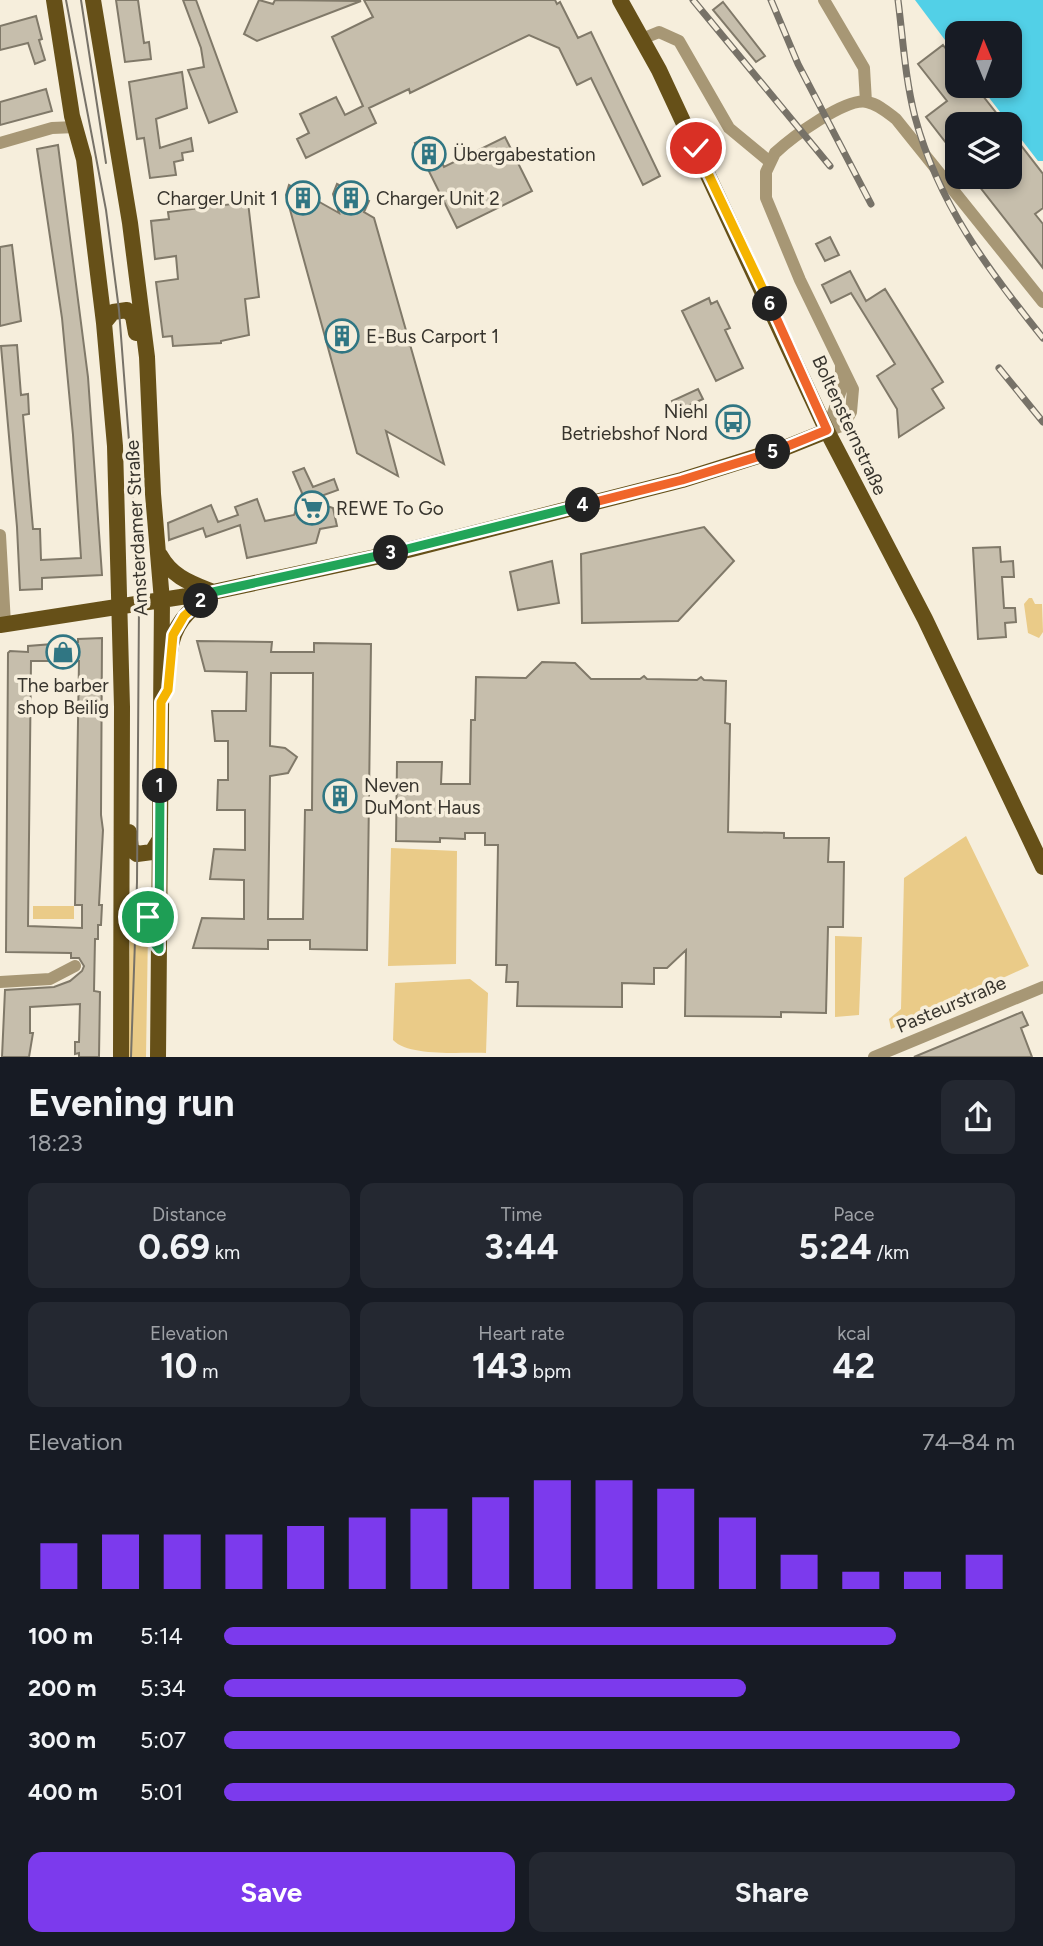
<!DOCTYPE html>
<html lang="en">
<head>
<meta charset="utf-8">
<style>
  body { margin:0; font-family:Figtree,sans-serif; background:#242831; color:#f1f3f6; height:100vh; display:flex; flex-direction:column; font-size:26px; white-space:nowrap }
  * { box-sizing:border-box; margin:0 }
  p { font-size:23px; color:#9ea1a6 }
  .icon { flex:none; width:38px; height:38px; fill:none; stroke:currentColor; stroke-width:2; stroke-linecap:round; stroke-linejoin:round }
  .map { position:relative; height:1057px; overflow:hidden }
  .panel { display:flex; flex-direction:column; background:#171b24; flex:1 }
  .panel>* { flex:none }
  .needle { width:46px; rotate:359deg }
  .tools { position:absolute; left:945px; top:21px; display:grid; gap:14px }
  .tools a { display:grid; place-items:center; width:77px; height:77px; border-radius:14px; background:#171b24; box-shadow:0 4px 10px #0003; font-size:35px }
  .pin { position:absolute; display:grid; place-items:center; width:60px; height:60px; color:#fff; margin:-30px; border:4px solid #fff; border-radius:50%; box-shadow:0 2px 7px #0007 }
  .km { position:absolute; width:35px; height:35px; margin:-18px; border-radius:50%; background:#222; color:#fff; font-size:19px; line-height:35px; text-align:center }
  .round { display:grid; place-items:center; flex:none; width:74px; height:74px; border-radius:14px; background:#242831 }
  .head { display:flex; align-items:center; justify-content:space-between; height:119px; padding:0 28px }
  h1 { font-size:38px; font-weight:700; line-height:52px }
  .metrics { display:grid; grid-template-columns:repeat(3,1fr); gap:10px; height:119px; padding:7px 28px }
  .metrics div { display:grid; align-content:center; border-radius:14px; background:#242831; text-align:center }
  .metrics b { font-size:35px; font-weight:700 }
  .metrics small { font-size:19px; font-weight:400 }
  .metrics p { font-size:19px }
  .chart { height:196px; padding:14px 28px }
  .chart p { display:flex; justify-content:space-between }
  .chart svg { width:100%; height:126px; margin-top:7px; stroke:#7c3aed; stroke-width:6 }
  .primary-button { display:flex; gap:14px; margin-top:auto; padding:14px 28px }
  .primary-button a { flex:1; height:80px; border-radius:14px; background:#7c3aed; color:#fff; font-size:28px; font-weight:700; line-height:80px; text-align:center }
  .primary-button a+a { background:#242831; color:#f1f3f6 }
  ul { padding:0 28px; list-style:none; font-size:23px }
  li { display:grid; grid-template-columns:112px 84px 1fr; align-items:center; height:52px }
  li i { height:18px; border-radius:9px; background:#7c3aed }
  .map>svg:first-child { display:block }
  .green { fill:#eacb88 }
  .water { fill:#52d0e7 }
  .building { fill:#c6beac; stroke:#807969; stroke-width:2; fill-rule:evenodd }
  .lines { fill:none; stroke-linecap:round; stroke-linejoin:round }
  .minor { stroke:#a79775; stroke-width:12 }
  .major { stroke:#665018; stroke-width:16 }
  .tram { stroke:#777268; stroke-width:2 }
  .rail-casing { stroke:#777268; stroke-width:7 }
  .rail { stroke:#f6eedc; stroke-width:4.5; stroke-dasharray:13; stroke-linecap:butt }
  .split-1-casing { stroke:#fff; stroke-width:14 }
  .split-2-casing { stroke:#fff; stroke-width:14 }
  .split-3-casing { stroke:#fff; stroke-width:14 }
  .split-4-casing { stroke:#fff; stroke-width:14 }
  .split-5-casing { stroke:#fff; stroke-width:14 }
  .split-6-casing { stroke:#fff; stroke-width:14 }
  .split-7-casing { stroke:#fff; stroke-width:14 }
  .split-1 { stroke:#22a559; stroke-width:9 }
  .split-2 { stroke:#f5b400; stroke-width:9 }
  .split-3 { stroke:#22a559; stroke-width:9 }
  .split-4 { stroke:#22a559; stroke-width:9 }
  .split-5 { stroke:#f0652b; stroke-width:9 }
  .split-6 { stroke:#f0652b; stroke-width:9 }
  .split-7 { stroke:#f5b400; stroke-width:9 }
  .labels { text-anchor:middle; stroke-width:7; stroke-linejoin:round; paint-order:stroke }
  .poi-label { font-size:19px; fill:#37342d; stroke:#f6eedc; text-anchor:start }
  .street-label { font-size:19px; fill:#37342d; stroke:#f6eedc }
</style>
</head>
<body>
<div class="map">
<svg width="1043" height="1057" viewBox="0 0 1043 1057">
  <rect width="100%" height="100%" fill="#f6eedc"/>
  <path class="green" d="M 1029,598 L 1032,598 L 1035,604 L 1042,604 L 1043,632 L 1039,638 L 1028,633 L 1024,604 Z
    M 966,836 L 1029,966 L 891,1029 L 889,1019 L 901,1009 L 904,878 Z
    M 391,848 L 457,851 L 456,964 L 388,966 Z
    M 33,906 L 74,906 L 74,919 L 33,919 Z
    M 141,922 L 148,931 L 146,1057 L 127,1057 L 130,935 L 136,926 Z
    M 835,936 L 862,937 L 859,1015 L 835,1017 Z
    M 470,979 L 488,993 L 486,1053 C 461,1052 409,1057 393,1040 L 395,983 Z"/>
  <path class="water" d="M 915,0 L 1043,0 L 1043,161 L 1038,161 L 980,86 L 1010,86 L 1010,33 L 957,33 L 957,56 Z"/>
  <path class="building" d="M 116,0 L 138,0 L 144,43 L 149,42 L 151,59 L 125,62 Z
    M 183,0 L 196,0 L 237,112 L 209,123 L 188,70 L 204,67 L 201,48 Z
    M 259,0 L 273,4 L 275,0 L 361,1 L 257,41 L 244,34 Z
    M 364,0 L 555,0 L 557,4 L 560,2 L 578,38 L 591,32 L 660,176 L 643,185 L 591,78 L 577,85 L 559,48 L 529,35 L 410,93 L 409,89 L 369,108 L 376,123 L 306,158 L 297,139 L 309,133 L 300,114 L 336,97 L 345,115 L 363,106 L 332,37 L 373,17 Z
    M 723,2 L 765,56 L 756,62 L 713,10 Z
    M 36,16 L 42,39 L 39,40 L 45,60 L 35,64 L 28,43 L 0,50 L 0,26 Z
    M 943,45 L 957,63 L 957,86 L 975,86 L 1005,124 L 957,124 L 957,157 L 926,117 L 947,101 L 918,64 Z
    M 182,72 L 187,108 L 156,119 L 160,148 L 191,138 L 193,151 L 182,153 L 183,160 L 174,162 L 176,175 L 150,178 L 144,138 L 137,139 L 129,82 Z
    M 46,89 L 52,111 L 0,125 L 0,102 Z
    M 1010,131 L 1043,174 L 1043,208 L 1035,214 L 1043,224 L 1043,268 L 972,177 L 1010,177 Z
    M 429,137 L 444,167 L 505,137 L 532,191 L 457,228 L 415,143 Z
    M 58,145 L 88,377 L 102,575 L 42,578 L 42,589 L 20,590 L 17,527 L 1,346 L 17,345 L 21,395 L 28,394 L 29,414 L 23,415 L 33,529 L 40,529 L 41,560 L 81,558 L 73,435 L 62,318 L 37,149 Z
    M 337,184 L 369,201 L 364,212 L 374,218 L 444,464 L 386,431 L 398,476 L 357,453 L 286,195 L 289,185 L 339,213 L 333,194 Z
    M 248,202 L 259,297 L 245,299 L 249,335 L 221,341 L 221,343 L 173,346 L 172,336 L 163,337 L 156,282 L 178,279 L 176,256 L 155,259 L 151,221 L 169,219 L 168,212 Z
    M 830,237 L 839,255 L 825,261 L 816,244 Z
    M 12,245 L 21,321 L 0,326 L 0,247 Z
    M 850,271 L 866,301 L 885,289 L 943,382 L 932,389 L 944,408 L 899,437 L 897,409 L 877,376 L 895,364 L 851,293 L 831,303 L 822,285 Z
    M 709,298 L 711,304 L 717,301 L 730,328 L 725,330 L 743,368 L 716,381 L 682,311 Z
    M 698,389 L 703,399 L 677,411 L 672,401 Z
    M 304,468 L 313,487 L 334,479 L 338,490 L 310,500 L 333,508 L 337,526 L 320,529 L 316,543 L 247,558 L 240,525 L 206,537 L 203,528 L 169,540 L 168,523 L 211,505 L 218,522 L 238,515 L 235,507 L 257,499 L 265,521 L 294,515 L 302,493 L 293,472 Z
    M 704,527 L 734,561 L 678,621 L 582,623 L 581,554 Z
    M 1000,547 L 1001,562 L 1013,561 L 1014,577 L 1002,577 L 1004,608 L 1015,608 L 1016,622 L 1005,623 L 1006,637 L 978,639 L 973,548 Z
    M 552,561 L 559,603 L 518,610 L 510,572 Z
    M 102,638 L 101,815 L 103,830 L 99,905 L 102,905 L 101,925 L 98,925 L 98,939 L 95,939 L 94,991 L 100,992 L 99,1057 L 79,1057 L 79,1053 L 75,1054 L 75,1042 L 79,1042 L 80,1004 L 30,1007 L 30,1033 L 33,1033 L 29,1057 L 2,1057 L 5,990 L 54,987 L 70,981 L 82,971 L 84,966 L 79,958 L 71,958 L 71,953 L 6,952 L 8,653 L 10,651 L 28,652 L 28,646 L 78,642 L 78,639 ZM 31,661 L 79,661 L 75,905 L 82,905 L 82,928 L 28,926 Z
    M 197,641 L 272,642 L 271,652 L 314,652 L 314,643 L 371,644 L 367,950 L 310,949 L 310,940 L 268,940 L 268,949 L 193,948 L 202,918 L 244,919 L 244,880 L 210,879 L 214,849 L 245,850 L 245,810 L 217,810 L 218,780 L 228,780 L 228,741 L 215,741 L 212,711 L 246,711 L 247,672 L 205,671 ZM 271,673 L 313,673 L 312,810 L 305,810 L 303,919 L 268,919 L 270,776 L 288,773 L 297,757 L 285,748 L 270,746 Z
    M 542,662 L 575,663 L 591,679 L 640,679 L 644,676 L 647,679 L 697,680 L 701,677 L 704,680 L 726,681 L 725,723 L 730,724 L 728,832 L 784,833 L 784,838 L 829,838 L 828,862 L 844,862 L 843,927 L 828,927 L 826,1013 L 781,1012 L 781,1017 L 685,1016 L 686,950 L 667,968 L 654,968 L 654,984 L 622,983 L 622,1007 L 517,1006 L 518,982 L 506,982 L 507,965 L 496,965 L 498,845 L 485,845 L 485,833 L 465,833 L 465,839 L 440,838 L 440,842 L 396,841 L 397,762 L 442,762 L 441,784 L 470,784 L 471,720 L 475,720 L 476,677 L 526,678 Z
    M 1022,1012 L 1028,1025 L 1021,1028 L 1032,1057 L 914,1057 Z"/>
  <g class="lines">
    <path class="minor" d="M 824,0 L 864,68 L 866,102
      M 642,39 L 659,32 L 679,41 L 729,128 L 770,162
      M 0,143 L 52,128 L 76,127
      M 827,431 L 844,425 L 851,412 L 853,389 L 800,280 L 766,198 L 766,172 L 775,153 C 791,138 846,97 867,102 C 878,104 887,112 896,119 L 1043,302
      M 827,431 L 841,390 L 841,366
      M 0,535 L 5,624
      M 0,982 L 50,979 L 75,966
      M 874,1057 L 1043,987"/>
    <path class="major" d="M 54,0 L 72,116 L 84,159 L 104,323 L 115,446 L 122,707 L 121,1057
      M 93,0 L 130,223 L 147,357 L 153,494 L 162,601 L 158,1057
      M 620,0 L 659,70 L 827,431 L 925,619 L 1043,867
      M 104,323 L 113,312 L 127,310 L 133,316 L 136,333
      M 160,555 C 172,577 191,583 213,592
      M 0,625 L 213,592 L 408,550 L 682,480 L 787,447 L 827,431
      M 170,652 C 173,625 187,611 209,596
      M 129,832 L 131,849 L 137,854 L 152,852 L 160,839
      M 122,922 L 131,916 L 148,917 L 151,939"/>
    <path class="tram" d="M 66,0 L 106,210 L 119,310 L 131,467 L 139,604 L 137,882 L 131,1057
      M 81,0 L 106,163"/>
    <defs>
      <path id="rail" d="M 693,0 L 830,166
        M 771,0 L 798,64 L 871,204
        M 898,0 C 903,39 905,78 915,117 C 938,203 988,270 1043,338
        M 999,368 L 1043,422"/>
    </defs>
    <use href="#rail" class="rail-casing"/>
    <use href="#rail" class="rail"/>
  </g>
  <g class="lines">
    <defs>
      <path id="split-1" d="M 148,917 L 151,939 L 159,949 L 160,786"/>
      <path id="split-2" d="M 160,786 L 161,702 L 168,690 L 173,635 L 184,616 L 201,601"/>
      <path id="split-3" d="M 201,601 L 213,592 L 391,553"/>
      <path id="split-4" d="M 391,553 L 583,505"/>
      <path id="split-5" d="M 583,505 L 682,480 L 773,452"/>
      <path id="split-6" d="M 770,304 L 827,430 L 773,452"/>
      <path id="split-7" d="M 696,148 L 770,304"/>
    </defs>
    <use href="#split-1" class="split-1-casing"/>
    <use href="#split-2" class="split-2-casing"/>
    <use href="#split-3" class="split-3-casing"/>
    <use href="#split-4" class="split-4-casing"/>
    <use href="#split-5" class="split-5-casing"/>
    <use href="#split-6" class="split-6-casing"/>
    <use href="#split-7" class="split-7-casing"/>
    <use href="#split-1" class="split-1"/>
    <use href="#split-2" class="split-2"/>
    <use href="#split-3" class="split-3"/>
    <use href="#split-4" class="split-4"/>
    <use href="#split-5" class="split-5"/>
    <use href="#split-6" class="split-6"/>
    <use href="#split-7" class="split-7"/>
  </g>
  <defs>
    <symbol id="building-ring" viewBox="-11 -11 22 22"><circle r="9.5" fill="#f6eedc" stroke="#307683" stroke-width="1.5"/><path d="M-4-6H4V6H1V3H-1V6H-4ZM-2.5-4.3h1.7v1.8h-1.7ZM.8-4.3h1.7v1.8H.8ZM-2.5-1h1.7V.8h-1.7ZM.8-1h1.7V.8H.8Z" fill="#307683"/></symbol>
    <symbol id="bus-ring" viewBox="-11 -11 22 22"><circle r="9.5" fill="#f6eedc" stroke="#307683" stroke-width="1.5"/><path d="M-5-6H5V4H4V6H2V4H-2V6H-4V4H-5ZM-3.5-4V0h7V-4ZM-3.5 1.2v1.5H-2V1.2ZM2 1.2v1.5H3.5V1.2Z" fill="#307683"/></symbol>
    <symbol id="supermarket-ring" viewBox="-11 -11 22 22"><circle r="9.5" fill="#f6eedc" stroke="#307683" stroke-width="1.5"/><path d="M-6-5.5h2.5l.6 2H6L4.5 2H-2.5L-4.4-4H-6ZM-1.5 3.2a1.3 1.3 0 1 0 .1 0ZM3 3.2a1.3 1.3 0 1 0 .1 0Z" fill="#307683"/></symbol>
    <symbol id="shop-ring" viewBox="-11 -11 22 22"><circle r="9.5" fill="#f6eedc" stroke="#307683" stroke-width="1.5"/><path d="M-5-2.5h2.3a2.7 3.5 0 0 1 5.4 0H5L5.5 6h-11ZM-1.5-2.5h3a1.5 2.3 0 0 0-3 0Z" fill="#307683"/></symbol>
  </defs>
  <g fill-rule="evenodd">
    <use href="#building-ring" x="410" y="135" width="38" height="38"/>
    <use href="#building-ring" x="284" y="179" width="38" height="38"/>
    <use href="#building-ring" x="332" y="179" width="38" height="38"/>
    <use href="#building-ring" x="323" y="317" width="38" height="38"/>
    <use href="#bus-ring" x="714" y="403" width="38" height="38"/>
    <use href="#supermarket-ring" x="293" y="489" width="38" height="38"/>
    <use href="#shop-ring" x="44" y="633" width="38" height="38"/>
    <use href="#building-ring" x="321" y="777" width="38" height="38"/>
  </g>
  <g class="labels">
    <g class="poi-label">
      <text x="453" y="161">Übergabestation</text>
      <text x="278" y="205" text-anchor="end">Charger Unit 1</text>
      <text x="376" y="205">Charger Unit 2</text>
      <text x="366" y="343">E-Bus Carport 1</text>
      <text x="708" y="418" text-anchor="end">Niehl<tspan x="708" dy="22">Betriebshof Nord</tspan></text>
      <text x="336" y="515">REWE To Go</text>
      <text x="63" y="692" text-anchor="middle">The barber<tspan x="63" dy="22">shop Beilig</tspan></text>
      <text x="364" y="792">Neven<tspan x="364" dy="22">DuMont Haus</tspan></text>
    </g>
    <g class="street-label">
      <text transform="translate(850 425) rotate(65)" y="7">Boltensternstraße</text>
      <text transform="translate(136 528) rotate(-93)" y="7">Amsterdamer Straße</text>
      <text transform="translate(951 1004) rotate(-23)" y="7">Pasteurstraße</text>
    </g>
  </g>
</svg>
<div class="tools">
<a><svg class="needle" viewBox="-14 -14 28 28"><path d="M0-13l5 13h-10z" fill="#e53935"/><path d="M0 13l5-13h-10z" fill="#9ea1a6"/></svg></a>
<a><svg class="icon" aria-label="layers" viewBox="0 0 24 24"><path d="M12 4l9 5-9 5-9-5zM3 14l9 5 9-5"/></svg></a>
</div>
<div class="pin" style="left:148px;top:917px;background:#1e9e55"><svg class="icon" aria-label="arrive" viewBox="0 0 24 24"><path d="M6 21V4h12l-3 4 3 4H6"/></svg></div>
<div class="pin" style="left:696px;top:148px;background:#d93025"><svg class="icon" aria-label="check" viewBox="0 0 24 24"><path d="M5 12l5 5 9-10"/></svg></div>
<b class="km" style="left:160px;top:786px">1</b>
<b class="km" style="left:201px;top:601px">2</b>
<b class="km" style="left:391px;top:553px">3</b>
<b class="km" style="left:583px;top:505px">4</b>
<b class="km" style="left:773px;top:452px">5</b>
<b class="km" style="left:770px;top:304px">6</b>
</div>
<section class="panel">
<div class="head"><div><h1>Evening run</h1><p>18:23</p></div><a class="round"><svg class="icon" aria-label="share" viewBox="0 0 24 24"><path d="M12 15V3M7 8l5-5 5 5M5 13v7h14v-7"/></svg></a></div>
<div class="metrics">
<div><p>Distance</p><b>0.69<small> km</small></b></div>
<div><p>Time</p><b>3:44</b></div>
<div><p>Pace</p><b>5:24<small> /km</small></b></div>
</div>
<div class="metrics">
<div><p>Elevation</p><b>10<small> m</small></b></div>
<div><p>Heart rate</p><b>143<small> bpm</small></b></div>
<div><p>kcal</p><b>42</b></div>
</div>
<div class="chart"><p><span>Elevation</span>74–84 m</p>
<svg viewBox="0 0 160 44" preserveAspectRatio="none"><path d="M5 44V28M15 44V25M25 44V25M35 44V25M45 44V22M55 44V19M65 44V16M75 44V12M85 44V6M95 44V6M105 44V9M115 44V19M125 44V32M135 44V38M145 44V38M155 44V32"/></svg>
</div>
<ul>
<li><b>100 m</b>5:14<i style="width:85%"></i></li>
<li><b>200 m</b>5:34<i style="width:66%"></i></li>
<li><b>300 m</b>5:07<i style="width:93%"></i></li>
<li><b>400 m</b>5:01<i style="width:100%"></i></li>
</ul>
<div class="primary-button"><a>Save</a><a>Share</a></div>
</section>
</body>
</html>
